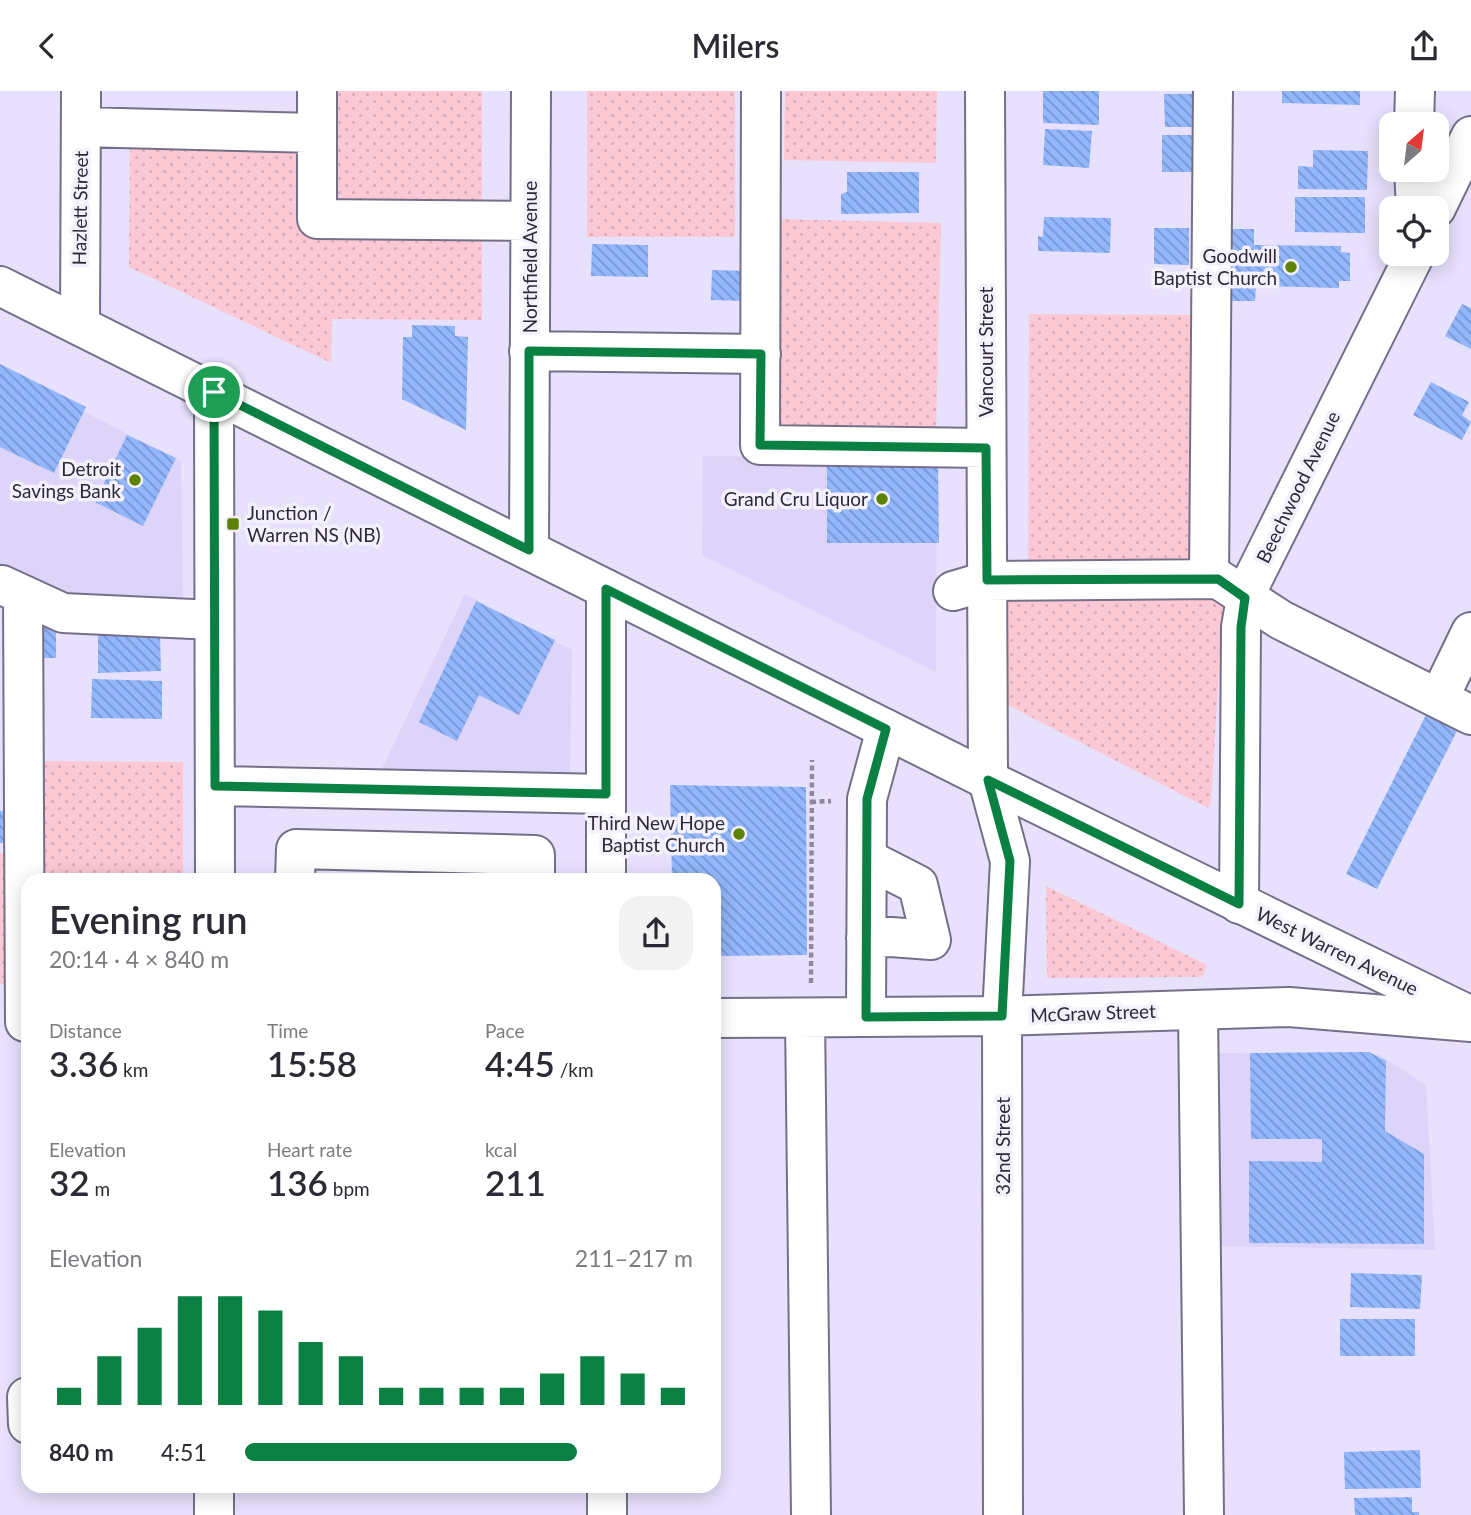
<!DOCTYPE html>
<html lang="en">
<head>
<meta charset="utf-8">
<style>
  body { margin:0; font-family:Lato,sans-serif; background:#f2f2f3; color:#2b2b33; height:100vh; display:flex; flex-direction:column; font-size:26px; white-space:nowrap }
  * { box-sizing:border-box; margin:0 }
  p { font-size:23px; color:#7c7c81 }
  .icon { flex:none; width:38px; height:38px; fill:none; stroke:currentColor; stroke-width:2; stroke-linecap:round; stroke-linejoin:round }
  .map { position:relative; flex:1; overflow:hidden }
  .details { position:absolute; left:21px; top:782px; width:700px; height:620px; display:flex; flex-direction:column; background:#fff; border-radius:21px; box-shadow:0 4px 18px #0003 }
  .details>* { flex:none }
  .needle { width:46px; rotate:28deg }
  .tools { position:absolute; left:1379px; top:21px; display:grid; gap:14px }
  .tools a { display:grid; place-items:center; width:70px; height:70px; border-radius:14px; background:#fff; box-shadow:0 4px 18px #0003; font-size:35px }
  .pin { position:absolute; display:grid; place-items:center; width:60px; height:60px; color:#fff; margin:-30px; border:4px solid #fff; border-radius:50%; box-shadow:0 2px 7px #0007 }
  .round { display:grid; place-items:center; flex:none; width:74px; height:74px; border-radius:21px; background:#f2f2f3 }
  .summary { display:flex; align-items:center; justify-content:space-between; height:119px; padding:0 28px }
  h1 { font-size:38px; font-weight:600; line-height:52px }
  .stats { display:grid; grid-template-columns:repeat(3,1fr); gap:10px; height:119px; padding:7px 28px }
  .stats div { display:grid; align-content:center }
  .stats b { font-size:35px; font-weight:600 }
  .stats small { font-size:19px; font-weight:400 }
  .stats p { font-size:19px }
  .chart { height:196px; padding:14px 28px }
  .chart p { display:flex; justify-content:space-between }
  .chart svg { width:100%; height:126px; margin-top:7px; stroke:#0b8043; stroke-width:6 }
  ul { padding:0 28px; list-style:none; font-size:23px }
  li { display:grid; grid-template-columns:112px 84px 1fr; align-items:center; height:52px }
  li i { height:18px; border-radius:9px; background:#0b8043 }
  header { display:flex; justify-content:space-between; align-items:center; height:91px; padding:0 28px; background:#fff; font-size:32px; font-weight:600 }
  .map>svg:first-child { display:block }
  .built { fill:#ddd4f9 }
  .grass { fill:url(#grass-dots) }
  .building { fill:url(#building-back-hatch) }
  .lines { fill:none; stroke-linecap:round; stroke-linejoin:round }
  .minor-casing { stroke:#766f89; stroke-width:42 }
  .major-casing { stroke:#766f89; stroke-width:42 }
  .path { stroke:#8d889c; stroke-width:4.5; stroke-dasharray:5 3.5; stroke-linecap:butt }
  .minor { stroke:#fff; stroke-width:38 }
  .major { stroke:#fff; stroke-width:38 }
  .route-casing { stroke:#fff; stroke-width:14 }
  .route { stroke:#0b8043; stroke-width:9 }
  .poi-dot { fill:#5d8305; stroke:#f4f1fd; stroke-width:2.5 }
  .labels { text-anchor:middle; stroke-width:7; stroke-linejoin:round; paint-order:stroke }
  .street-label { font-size:19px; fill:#2d2a36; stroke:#f4f1fd }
  .poi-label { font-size:19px; fill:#2d2a36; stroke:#f4f1fd; text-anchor:end }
</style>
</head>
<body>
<header><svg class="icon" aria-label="back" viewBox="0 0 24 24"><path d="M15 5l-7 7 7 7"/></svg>Milers<svg class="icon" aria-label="share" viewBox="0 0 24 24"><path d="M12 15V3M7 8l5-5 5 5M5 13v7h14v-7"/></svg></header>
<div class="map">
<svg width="1471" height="1424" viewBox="0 0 1471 1424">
  <defs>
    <pattern id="grass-dots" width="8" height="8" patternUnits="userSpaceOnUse" patternTransform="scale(1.75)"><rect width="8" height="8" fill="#fcc8d3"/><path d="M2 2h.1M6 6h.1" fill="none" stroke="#d8acb6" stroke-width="1.8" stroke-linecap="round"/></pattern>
    <pattern id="building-back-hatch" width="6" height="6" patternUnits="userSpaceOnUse" patternTransform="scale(1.75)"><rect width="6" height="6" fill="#92b7fd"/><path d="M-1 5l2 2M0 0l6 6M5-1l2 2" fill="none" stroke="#7895ce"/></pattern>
  </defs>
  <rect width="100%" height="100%" fill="#e8e1fe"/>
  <path class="built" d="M 0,278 L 181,370 L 183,515 L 66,512 L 0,481 Z
    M 703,365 L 937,366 L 936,581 L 702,464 Z
    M 465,503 L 572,559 L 570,685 L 380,682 Z
    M 1208,962 L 1378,963 L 1426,994 L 1435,1159 L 1213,1155 Z"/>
  <path class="grass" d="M 332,0 L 482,0 L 482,229 L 332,228 L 331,272 L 129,176 L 130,50 L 331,59 Z
    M 587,0 L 735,0 L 735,146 L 587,146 Z
    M 785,0 L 937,0 L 936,72 L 784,69 Z
    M 776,128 L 941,132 L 936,342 L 772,338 Z
    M 1029,223 L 1201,224 L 1199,481 L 1028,480 Z
    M 1202,495 L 1223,513 L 1211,710 L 1208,717 L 1000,610 L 1003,500 Z
    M 37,670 L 183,671 L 183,789 L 36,789 Z
    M 0,762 L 12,762 L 13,893 L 0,893 Z
    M 1046,795 L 1207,874 L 1202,886 L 1047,887 Z"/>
  <path class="building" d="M 1043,0 L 1099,0 L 1099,34 L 1043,32 Z
    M 1282,0 L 1360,0 L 1360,14 L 1282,12 Z
    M 1164,3 L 1196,3 L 1196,36 L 1165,36 Z
    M 1045,38 L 1092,40 L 1089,77 L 1043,74 Z
    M 1162,44 L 1199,44 L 1199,81 L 1162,81 Z
    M 1313,59 L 1368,60 L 1367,99 L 1298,98 L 1298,75 L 1313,76 Z
    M 847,81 L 919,81 L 919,122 L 841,123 L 841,103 L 847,101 Z
    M 1295,106 L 1365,106 L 1365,142 L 1295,141 Z
    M 1044,126 L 1111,127 L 1110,162 L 1038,160 L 1038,145 L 1043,146 Z
    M 1154,137 L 1189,137 L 1189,174 L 1154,173 Z
    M 1232,138 L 1254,138 L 1254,154 L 1341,155 L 1341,161 L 1350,162 L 1350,190 L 1339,190 L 1339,197 L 1256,195 L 1255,210 L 1231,210 Z
    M 592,153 L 648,154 L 648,186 L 591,185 Z
    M 712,179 L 746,180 L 745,210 L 711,209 Z
    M 1462,213 L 1471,217 L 1471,258 L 1445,245 Z
    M 412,234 L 455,235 L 455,245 L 468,246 L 466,339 L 402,308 L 403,246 L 412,246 Z
    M 0,273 L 86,316 L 54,382 L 0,356 Z
    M 1431,291 L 1469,311 L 1462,324 L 1471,331 L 1462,349 L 1413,324 Z
    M 127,344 L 176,367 L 143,435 L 95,411 Z
    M 827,370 L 938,371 L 939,452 L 827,452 Z
    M 476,510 L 555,549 L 519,624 L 479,604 L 457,650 L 419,631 Z
    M 37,528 L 56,539 L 56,567 L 36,567 Z
    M 160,541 L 161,580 L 98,582 L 98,542 Z
    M 92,588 L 162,590 L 162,628 L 91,627 Z
    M 1429,618 L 1460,634 L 1377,798 L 1346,783 Z
    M 670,694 L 806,696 L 807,864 L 714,865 L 714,789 L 672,789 Z
    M 0,720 L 9,720 L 9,752 L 0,752 Z
    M 1369,961 L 1386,970 L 1385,1040 L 1424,1063 L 1424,1153 L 1249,1152 L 1249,1070 L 1322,1071 L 1322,1048 L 1251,1048 L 1250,962 Z
    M 1351,1182 L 1422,1184 L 1420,1218 L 1350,1216 Z
    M 1340,1228 L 1415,1228 L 1415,1265 L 1340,1265 Z
    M 1420,1359 L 1421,1397 L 1345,1398 L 1344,1361 Z
    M 1412,1406 L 1412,1421 L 1419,1421 L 1419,1424 L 1355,1424 L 1354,1407 Z"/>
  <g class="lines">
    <defs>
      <path id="minor" d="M 317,0 L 317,128 L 530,130
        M 761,0 L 760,354 L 986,357
        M 985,0 L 988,689 L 1010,770 L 1002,925 L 1003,1424
        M 1414,33 L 1415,0
        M 81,36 L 317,42
        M 1414,79 L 1416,117
        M 1436,117 L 1471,45
        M 80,233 L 81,0
        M 529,260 L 761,263
        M 214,301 L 215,789
        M 529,459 L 531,0
        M 1209,488 L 1213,0
        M 2,494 L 63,522 L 214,529
        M 953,500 L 987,490 L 1218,488 L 1281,529 L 1471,624
        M 23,505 L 25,931
        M 1439,607 L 1471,541
        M 215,695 L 606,703
        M 295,789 L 296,758 L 535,764 L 535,789
        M 606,789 L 606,498
        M 1239,813 L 1241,536 L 1246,507 L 1252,490 L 1415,163
        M 866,847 L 891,846 L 931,849 L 918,794 L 867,768
        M 1198,919 L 1204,1424
        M 866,926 L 867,708 L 886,638
        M 714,927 L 1002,925 L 1289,916 L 1471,931
        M 805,927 L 811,1424
        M 27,1306 L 28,1333
        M 214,1395 L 214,1424
        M 607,1395 L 607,1424"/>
      <path id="major" d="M 0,195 L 988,689 L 1471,925"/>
    </defs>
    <use href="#minor" class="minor-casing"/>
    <use href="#major" class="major-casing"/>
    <path class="path" d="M 811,711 L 831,710
      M 811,892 L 812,669"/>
    <use href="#minor" class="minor"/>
    <use href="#major" class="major"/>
  </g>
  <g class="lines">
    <defs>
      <path id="route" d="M 529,260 L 761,263 L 760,354 L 986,357 L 987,489 L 1218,488 L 1245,507 L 1241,536 L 1239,813 L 988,689 L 1010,770 L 1002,925 L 866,926 L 867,708 L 886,638 L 606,498 L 606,703 L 215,695 L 214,301 L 529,459 Z"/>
    </defs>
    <use href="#route" class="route-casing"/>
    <use href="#route" class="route"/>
  </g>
  <g class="poi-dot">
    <circle cx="1291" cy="176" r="7"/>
    <circle cx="135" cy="389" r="7"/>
    <circle cx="882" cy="408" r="7"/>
    <rect x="226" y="426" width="14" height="14" rx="3.5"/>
    <circle cx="739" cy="743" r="7"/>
  </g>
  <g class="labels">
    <g class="street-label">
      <text transform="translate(80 117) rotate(-89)" y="7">Hazlett Street</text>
      <text transform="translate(530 166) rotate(-90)" y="7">Northfield Avenue</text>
      <text transform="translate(986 261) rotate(-90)" y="7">Vancourt Street</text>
      <text transform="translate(1298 396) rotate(-64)" y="7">Beechwood Avenue</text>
      <text transform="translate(1337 860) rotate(26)" y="7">West Warren Avenue</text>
      <text transform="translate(1093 922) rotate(-2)" y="7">McGraw Street</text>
      <text transform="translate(1003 1055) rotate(-90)" y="7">32nd Street</text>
    </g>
    <g class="poi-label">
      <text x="1277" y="172">Goodwill<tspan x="1277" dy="22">Baptist Church</tspan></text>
      <text x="121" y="385">Detroit<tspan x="121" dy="22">Savings Bank</tspan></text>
      <text x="868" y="415">Grand Cru Liquor</text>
      <text x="247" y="429" text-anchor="start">Junction /<tspan x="247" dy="22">Warren NS (NB)</tspan></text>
      <text x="725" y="739">Third New Hope<tspan x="725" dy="22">Baptist Church</tspan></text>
    </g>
  </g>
</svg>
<div class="tools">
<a><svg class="needle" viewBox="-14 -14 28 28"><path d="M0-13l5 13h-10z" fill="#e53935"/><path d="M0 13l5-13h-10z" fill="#7c7c81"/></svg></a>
<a><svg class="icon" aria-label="locate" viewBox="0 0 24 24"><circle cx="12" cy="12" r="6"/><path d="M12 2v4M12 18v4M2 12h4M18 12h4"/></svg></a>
</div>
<div class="pin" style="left:214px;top:301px;background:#1e9e55"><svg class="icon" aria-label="arrive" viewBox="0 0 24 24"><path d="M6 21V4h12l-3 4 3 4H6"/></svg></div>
<section class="details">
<div class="summary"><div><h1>Evening run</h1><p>20:14 · 4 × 840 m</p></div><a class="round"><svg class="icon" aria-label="share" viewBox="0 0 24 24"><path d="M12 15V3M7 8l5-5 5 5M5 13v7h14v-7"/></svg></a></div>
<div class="stats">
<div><p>Distance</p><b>3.36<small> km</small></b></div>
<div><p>Time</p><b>15:58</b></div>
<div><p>Pace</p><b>4:45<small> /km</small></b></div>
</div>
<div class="stats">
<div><p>Elevation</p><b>32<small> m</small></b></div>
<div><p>Heart rate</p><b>136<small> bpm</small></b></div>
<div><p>kcal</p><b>211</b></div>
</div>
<div class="chart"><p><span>Elevation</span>211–217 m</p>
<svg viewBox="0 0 160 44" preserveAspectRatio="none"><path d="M5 44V38M15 44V27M25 44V17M35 44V6M45 44V6M55 44V11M65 44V22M75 44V27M85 44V38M95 44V38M105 44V38M115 44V38M125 44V33M135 44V27M145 44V33M155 44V38"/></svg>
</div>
<ul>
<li><b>840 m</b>4:51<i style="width:74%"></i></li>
</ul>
</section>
</div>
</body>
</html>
